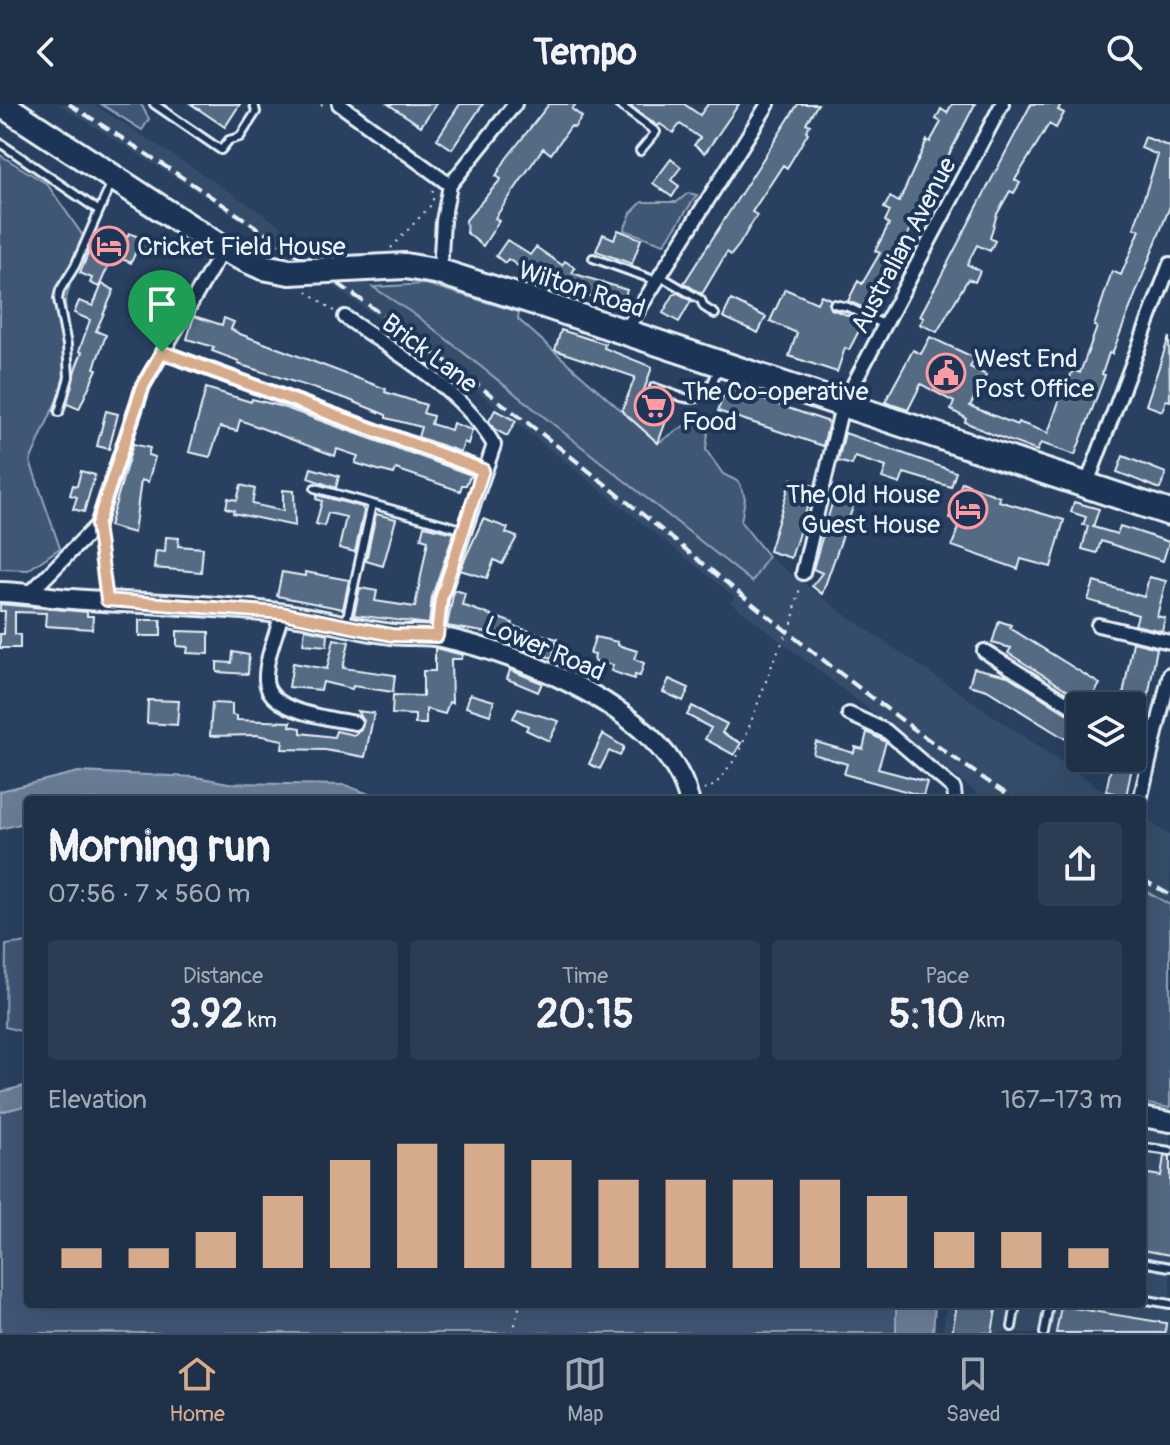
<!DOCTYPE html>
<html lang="en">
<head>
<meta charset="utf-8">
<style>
  body { margin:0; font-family:Pangolin,sans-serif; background:#2c3c53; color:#f1f3f6; height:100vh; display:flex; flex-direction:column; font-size:30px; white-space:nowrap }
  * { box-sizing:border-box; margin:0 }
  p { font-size:26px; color:#a1a9b4 }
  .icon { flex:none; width:44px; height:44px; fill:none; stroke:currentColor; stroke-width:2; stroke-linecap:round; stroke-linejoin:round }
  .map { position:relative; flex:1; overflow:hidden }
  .drawer { position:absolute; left:24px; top:692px; width:1122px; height:512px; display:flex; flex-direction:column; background:#1f3049; border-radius:8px; box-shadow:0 8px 32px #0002,0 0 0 2px #3c4b61 }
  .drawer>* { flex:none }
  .controls { position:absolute; left:1066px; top:588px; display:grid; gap:16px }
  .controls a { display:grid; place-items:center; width:80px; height:80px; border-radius:8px; background:#1f3049; box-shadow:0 8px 32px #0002,0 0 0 2px #3c4b61; font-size:40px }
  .pin { position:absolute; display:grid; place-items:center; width:68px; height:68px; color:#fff; margin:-82px -34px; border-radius:50% 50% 50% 0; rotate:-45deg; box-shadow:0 0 8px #0007 }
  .pin .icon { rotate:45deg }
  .round { display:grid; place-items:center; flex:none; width:84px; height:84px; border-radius:8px; background:#2c3c53 }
  .summary { display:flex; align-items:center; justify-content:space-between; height:136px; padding:0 24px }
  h1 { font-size:44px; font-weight:700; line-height:60px }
  .figures { display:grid; grid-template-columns:repeat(3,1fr); gap:12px; height:136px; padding:8px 24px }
  .figures div { display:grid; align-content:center; border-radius:8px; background:#2c3c53; text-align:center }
  .figures b { font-size:40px; font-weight:700 }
  .figures small { font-size:22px; font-weight:400 }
  .figures p { font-size:22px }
  .chart { height:224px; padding:16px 24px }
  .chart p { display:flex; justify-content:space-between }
  .chart svg { width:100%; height:144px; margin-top:8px; stroke:#d6ab8b; stroke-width:6 }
  header { display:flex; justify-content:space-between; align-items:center; height:104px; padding:0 24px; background:#1f3049; font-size:36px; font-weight:700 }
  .tab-bar { display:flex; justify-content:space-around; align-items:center; height:112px; border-top:2px solid #3c4b61; background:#1f3049; font-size:22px; color:#a1a9b4 }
  .tab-bar a { display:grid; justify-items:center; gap:4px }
  .tab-bar .on { color:#d6ab8b }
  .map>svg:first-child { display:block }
  .built { fill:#364d6b }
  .green { fill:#415774; stroke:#94a4b6; stroke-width:2 }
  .water { fill:#6b7c95; stroke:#9dabbd; stroke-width:2 }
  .building { fill:#556a83; stroke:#e8f1f8; stroke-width:2 }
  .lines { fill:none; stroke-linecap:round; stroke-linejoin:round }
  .lane-casing { stroke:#e8f1f8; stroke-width:12 }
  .street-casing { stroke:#e8f1f8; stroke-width:18 }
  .secondary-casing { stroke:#e8f1f8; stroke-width:24 }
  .highway-casing { stroke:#e8f1f8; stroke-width:30 }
  .path { stroke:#e8f1f8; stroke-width:2; stroke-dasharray:2 6; stroke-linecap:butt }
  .lane { stroke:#1d3557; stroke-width:6 }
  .street { stroke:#1d3557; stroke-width:12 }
  .secondary { stroke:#1d3557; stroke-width:18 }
  .highway { stroke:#1d3557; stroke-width:24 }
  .rail { stroke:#e8f1f8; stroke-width:4; stroke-dasharray:12 6; stroke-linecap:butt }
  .highway-bridge-casing { stroke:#e8f1f8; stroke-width:30; stroke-linecap:butt }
  .highway-bridge { stroke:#1d3557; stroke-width:24 }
  .route-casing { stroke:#fff; stroke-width:16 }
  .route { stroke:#d6ab8b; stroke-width:10 }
  .labels { text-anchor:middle; stroke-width:8; stroke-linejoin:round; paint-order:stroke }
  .street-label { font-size:26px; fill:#e8f1f8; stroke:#1d3557 }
  .poi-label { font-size:26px; fill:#e8f1f8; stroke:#1d3557; text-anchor:start }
</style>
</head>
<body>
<header><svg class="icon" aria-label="back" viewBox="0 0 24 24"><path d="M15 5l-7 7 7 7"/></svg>Tempo<svg class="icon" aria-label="search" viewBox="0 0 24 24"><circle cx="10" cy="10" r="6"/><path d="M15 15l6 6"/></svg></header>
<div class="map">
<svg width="1170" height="1229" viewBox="0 0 1170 1229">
  <rect width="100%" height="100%" fill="#294061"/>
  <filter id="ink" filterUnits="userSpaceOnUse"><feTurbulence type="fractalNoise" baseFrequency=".0125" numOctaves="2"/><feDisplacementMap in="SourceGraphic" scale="16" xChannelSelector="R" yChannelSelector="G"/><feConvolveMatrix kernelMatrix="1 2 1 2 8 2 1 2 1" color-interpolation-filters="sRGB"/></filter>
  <g filter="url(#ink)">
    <path class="built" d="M 59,0 L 93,0 L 207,73 L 421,215 L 751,477 L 768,452 L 847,512 L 1117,696 L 986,696 L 730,498 L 735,493 L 444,261 L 232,110 Z
      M 1142,713 L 1170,731 L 1170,801 L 1142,785 Z
      M 1142,1025 L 1170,1030 L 1170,1229 L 943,1229 L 946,1200 L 1142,1200 Z"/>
    <path class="green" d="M 101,0 L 141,0 L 149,15 L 142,26 Z
      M 0,51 L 47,80 L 83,132 L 65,199 L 73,259 L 30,357 L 60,444 L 28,466 L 0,465 Z
      M 688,89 L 697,91 L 664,140 L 624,126 L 631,109 L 642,98 L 677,98 Z
      M 426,180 L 519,208 L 518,215 L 658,339 L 690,318 L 709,320 L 706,346 L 723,370 L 739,378 L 745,394 L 741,418 L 768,452 L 752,478 L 421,215 L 373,183 Z
      M 1142,785 L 1170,801 L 1170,1004 L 1142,999 Z
      M 28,838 L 28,929 L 5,923 L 6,841 Z
      M 28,1001 L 28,1200 L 896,1200 L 896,1229 L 0,1229 L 0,1008 Z"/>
    <path class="water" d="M 78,668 L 196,673 L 229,679 L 345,681 L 385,696 L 28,696 L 28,718 L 0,725 L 0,687 Z
      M 28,981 L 28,1001 L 0,1008 L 0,988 Z
      M 896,1200 L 935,1200 L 933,1229 L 896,1229 Z"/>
    <path class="building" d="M 191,0 L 240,0 L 225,23 Z
      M 388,0 L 436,0 L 421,22 Z
      M 460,0 L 483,0 L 452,45 L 437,35 Z
      M 549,0 L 576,0 L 572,5 L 582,13 L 574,24 L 571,22 L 551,50 L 543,44 L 495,114 L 499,117 L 483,142 L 467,129 L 466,116 L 501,75 L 496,72 L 506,55 Z
      M 628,0 L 684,0 L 700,11 L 708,0 L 739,0 L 705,49 L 694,41 L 700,34 L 680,20 L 673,29 L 660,20 L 658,22 Z
      M 798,0 L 818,0 L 806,19 L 810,21 L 806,27 L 808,29 L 787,64 L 783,61 L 752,108 L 757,111 L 739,141 L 731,151 L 727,148 L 702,190 L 684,179 Z
      M 952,0 L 975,0 L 869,206 L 848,197 L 858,177 L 862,180 L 880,149 L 875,147 L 889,120 L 885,117 L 890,107 L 884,104 L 890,93 L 899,98 L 927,36 L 930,38 L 941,18 L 936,15 L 941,5 L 947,9 Z
      M 1031,0 L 1061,0 L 1058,6 L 1064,9 L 1056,24 L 1049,20 L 1015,76 L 1020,79 L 1014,89 L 1010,87 L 997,110 L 990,134 L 995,137 L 990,147 L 977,141 L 967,160 L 980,167 L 975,178 L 968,175 L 937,228 L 920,220 L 924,214 L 920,212 Z
      M 1145,33 L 1170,43 L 1170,102 L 1112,250 L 1109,249 L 1102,270 L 1105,271 L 1075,351 L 1041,339 L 1037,347 L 989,329 L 965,318 L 966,314 L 951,306 L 954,298 L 921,280 L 908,306 L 885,298 L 913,246 L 921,250 L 930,233 L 975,254 L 970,263 L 986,271 L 970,302 L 1017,321 L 1018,318 L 1048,329 L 1066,277 L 1068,278 L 1073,266 L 1080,269 L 1097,223 L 1094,222 L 1112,167 L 1121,171 L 1140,126 L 1134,124 L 1158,51 L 1141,44 Z
      M 671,55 L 681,63 L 671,76 L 679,82 L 672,93 L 653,79 Z
      M 618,126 L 641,135 L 632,160 L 596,147 L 603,130 L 614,135 Z
      M 105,128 L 125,137 L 129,129 L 151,138 L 146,150 L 137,145 L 131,159 L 113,151 L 99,183 L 90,179 L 92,174 L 80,169 L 93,138 L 99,141 Z
      M 507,136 L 530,151 L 536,143 L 562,161 L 565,157 L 575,164 L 572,169 L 627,186 L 621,203 L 572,186 L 553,170 L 550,174 L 526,157 L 521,164 L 508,155 L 505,159 L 496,152 Z
      M 102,180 L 114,186 L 96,227 L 106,231 L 94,264 L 97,265 L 79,305 L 67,300 L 75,266 L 82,248 L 79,247 L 90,216 L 74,209 L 79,197 L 93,202 Z
      M 785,185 L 817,199 L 821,191 L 830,195 L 831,205 L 864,217 L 849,246 L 845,244 L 837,268 L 789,252 L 797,229 L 770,217 Z
      M 678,189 L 691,197 L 679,218 L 663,209 L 674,190 Z
      M 731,196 L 766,213 L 758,229 L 723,213 Z
      M 194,212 L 222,221 L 224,214 L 234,218 L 231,225 L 240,230 L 386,285 L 385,288 L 426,301 L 423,309 L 433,312 L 431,320 L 451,326 L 453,319 L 472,326 L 468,340 L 464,338 L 461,348 L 418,333 L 421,323 L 386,314 L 386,311 L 347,295 L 238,260 L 239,257 L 212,247 L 214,243 L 187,235 Z
      M 561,226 L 605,240 L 604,244 L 652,263 L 642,292 L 671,303 L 658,339 L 622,307 L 635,273 L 555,246 Z
      M 1169,233 L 1170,297 L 1166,296 L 1162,307 L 1146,301 Z
      M 726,283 L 829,318 L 823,342 L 718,307 Z
      M 206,284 L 251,298 L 252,295 L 280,302 L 474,372 L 469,374 L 466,381 L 462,381 L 460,387 L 396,365 L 394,370 L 378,366 L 355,359 L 358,352 L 337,345 L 335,352 L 240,316 L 237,327 L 220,323 L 210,353 L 189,348 Z
      M 495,306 L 516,317 L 507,332 L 494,325 L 489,317 Z
      M 106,307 L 118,310 L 109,345 L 97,342 Z
      M 845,329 L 956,368 L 951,383 L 904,369 L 900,380 L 882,374 L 886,363 L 855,353 L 852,361 L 838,357 Z
      M 133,340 L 150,344 L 148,351 L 155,353 L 148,378 L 141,376 L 134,429 L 109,422 Z
      M 1123,352 L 1166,369 L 1160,385 L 1117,368 Z
      M 311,364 L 339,372 L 336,384 L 308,374 Z
      M 81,367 L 95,371 L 84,408 L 73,405 L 77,393 L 70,391 L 73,381 L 77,382 Z
      M 791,375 L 814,382 L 791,454 L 769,447 Z
      M 962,378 L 1000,393 L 999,397 L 1064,416 L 1051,463 L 1021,455 L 1018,465 L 952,442 L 960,418 L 949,414 Z
      M 241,381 L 255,385 L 252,400 L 283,407 L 283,386 L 294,387 L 295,422 L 233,409 L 234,406 L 226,404 L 228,394 L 237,396 Z
      M 317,391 L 362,403 L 364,407 L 355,448 L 339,444 L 346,413 L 328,409 L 324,422 L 316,420 L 322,397 L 316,395 Z
      M 833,396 L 853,403 L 822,490 L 812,482 L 822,469 L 813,465 Z
      M 1074,398 L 1099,405 L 1093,423 L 1117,430 L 1120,422 L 1169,438 L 1163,457 L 1101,437 L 1097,449 L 1082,445 L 1088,422 L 1083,421 L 1086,413 L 1071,408 Z
      M 376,410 L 396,415 L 383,462 L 366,457 Z
      M 483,415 L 508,424 L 506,429 L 517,433 L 502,460 L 494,456 L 487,474 L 460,466 Z
      M 424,422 L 454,429 L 432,492 L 429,520 L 354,511 L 360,484 L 377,487 L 375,497 L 415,503 L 428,436 L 421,434 Z
      M 166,433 L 179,434 L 178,442 L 203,444 L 201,468 L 154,464 L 156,447 L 165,448 Z
      M 282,468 L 305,472 L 305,468 L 349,476 L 343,505 L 277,492 Z
      M 1149,473 L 1166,477 L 1157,512 L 1165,514 L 1162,527 L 1135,521 L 1138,511 L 1088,496 L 1094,478 L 1144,493 Z
      M 454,486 L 465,489 L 462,501 L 513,519 L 512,522 L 557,535 L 552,554 L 500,537 L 501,531 L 447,522 Z
      M 0,500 L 87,508 L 87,512 L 93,512 L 92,525 L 45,522 L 46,509 L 15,508 L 15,530 L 20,531 L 20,544 L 0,544 L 0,530 L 4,530 L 5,507 L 0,507 Z
      M 139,516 L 161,516 L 161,532 L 139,532 Z
      M 999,517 L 1011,521 L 1010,524 L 1100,580 L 1088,599 L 1008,549 L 1011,544 L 992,539 Z
      M 305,525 L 328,530 L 327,542 L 303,540 Z
      M 177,527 L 209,528 L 209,550 L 187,549 L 188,543 L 177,542 Z
      M 595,533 L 618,538 L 618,541 L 637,547 L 634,555 L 644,559 L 640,572 L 635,571 L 634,575 L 611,567 L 613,561 L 594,557 L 595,551 L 590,550 Z
      M 334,535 L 349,538 L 343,564 L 395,571 L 393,588 L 353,582 L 352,585 L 323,578 L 321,586 L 289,583 L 293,559 L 327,565 Z
      M 1133,538 L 1157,544 L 1144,615 L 1132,615 L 1132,602 L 1121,602 Z
      M 435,544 L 463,551 L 461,555 L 451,555 L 452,599 L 449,598 L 445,610 L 426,605 L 426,620 L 415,620 L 415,611 L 392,610 L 393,591 L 423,592 L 423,567 L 435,567 Z
      M 233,548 L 249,551 L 248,570 L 217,568 L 217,558 L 232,559 Z
      M 974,564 L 1008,572 L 1080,618 L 1080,644 L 987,586 L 969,581 Z
      M 510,566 L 542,579 L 538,588 L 507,575 Z
      M 669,575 L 689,584 L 683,597 L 663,588 Z
      M 470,590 L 494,597 L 490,611 L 466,603 Z
      M 148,596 L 179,597 L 177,621 L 147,619 Z
      M 212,599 L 232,600 L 232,611 L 237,612 L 237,616 L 291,618 L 290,622 L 301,624 L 301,629 L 334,633 L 336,627 L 354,631 L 361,625 L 364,617 L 357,607 L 374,609 L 365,653 L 325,646 L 282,645 L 283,636 L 257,631 L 210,632 Z
      M 692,602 L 727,620 L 722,629 L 741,639 L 734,651 L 705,635 L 711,624 L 687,611 Z
      M 518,605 L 559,617 L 549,637 L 526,626 L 528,622 L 513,614 Z
      M 867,628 L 886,638 L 878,665 L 927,678 L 923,692 L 844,670 L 847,660 L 813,650 L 816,638 L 854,649 L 855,643 L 863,645 Z
      M 603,630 L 624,643 L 620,652 L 609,647 L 600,665 L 589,660 Z
      M 1113,654 L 1134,654 L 1126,692 L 1106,687 Z
      M 1164,1052 L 1170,1053 L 1170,1151 L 1142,1146 L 1142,1069 L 1161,1072 Z
      M 957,1200 L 997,1200 L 992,1229 L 952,1229 Z
      M 1061,1202 L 1166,1219 L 1165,1229 L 1056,1229 Z"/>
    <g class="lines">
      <defs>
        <path id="lane" d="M 154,0 L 221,46 L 229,36 L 240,33 L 256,8 L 254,0
          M 618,0 L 656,28 L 640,47
          M 0,39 L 98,106
          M 593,154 L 657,177
          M 660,172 L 701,196 L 704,203 L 715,210
          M 834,200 L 848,203 L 885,221
          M 654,283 C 689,296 703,307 718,265
          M 59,308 L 69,273 L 67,241 L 58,195 L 60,186 L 75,162 L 111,80
          M 315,384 L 372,400 L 346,518
          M 372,400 L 465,426
          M 1142,1043 L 1170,1047
          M 1142,1158 L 1170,1163
          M 1142,1195 L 1170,1200
          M 1012,1223 L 1016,1200
          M 1044,1229 L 1049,1200"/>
        <path id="street" d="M 339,0 L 450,81
          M 440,168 L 443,117 L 450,81 L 515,0
          M 345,213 C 398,251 461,284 494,341 L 441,495 L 437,532
          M 624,229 L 768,0
          M 162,248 L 483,366
          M 1086,382 L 1170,160
          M 803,469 L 842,302 L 1002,0
          M 30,489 L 97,421 L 143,282 L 223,145
          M 282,509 C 277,529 265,555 266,576 C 267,608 330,614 355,619
          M 1098,521 L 1170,538
          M 984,547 L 1080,607
          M 849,610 L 886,627 L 954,685 L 955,696
          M 1132,624 L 1156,624
          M 1140,696 L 1170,570"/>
        <path id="secondary" d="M 0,488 C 25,488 48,494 72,495 C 141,500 210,500 278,509 C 317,513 354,526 392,530 C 408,532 424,530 440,533 C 520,549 668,608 689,696
          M 1142,1013 L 1170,1018"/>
        <path id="highway" d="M 1,0 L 223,145 L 263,163 L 290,168
          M 405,162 L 440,168 L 541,200 L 1170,409"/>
      </defs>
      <use href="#lane" class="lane-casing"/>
      <use href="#street" class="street-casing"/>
      <use href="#secondary" class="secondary-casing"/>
      <use href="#highway" class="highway-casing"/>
      <path class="path" d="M 321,0 L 327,5
        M 391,144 L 432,100 L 434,91 L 431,83
        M 307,187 L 334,207
        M 100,438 L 105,479
        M 704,686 L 715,681 L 739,650 L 775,553 L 792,519 L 800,483
        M 513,1229 L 520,1200
        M 934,1229 L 947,1229"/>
      <use href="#lane" class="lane"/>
      <use href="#street" class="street"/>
      <use href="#secondary" class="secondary"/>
      <use href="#highway" class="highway"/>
      <path class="rail" d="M 69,0 C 240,109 406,223 565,348 C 714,466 856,591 1016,696
        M 1142,775 L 1170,791"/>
      <defs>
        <path id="highway-bridge" d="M 290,168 L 405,162"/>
      </defs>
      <use href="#highway-bridge" class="highway-bridge-casing"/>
      <use href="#highway-bridge" class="highway-bridge"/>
    </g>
  </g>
  <g class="lines" filter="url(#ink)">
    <defs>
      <path id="route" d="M 162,248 L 483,366 L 441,495 L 437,532 L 392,531 L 282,509 L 107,496 L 97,421 L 143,282 Z"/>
    </defs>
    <use href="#route" class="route-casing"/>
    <use href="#route" class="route"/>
  </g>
  <defs>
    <symbol id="hotel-ring" viewBox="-11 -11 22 22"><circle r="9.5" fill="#1d3557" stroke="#ff9aa2" stroke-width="1.5"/><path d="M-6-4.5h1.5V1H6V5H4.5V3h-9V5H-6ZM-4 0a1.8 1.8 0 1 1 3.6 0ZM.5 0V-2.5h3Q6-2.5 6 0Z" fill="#ff9aa2"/></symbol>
    <symbol id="civic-ring" viewBox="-11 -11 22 22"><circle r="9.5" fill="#1d3557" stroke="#ff9aa2" stroke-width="1.5"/><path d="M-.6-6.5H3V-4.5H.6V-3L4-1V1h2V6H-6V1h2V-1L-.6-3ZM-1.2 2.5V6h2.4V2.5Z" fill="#ff9aa2"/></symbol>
    <symbol id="supermarket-ring" viewBox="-11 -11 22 22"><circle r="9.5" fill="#1d3557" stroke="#ff9aa2" stroke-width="1.5"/><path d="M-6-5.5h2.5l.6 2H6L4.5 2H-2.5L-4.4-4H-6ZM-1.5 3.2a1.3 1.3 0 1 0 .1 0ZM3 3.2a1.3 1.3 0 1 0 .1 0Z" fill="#ff9aa2"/></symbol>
  </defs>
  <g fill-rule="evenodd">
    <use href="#hotel-ring" x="87" y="120" width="44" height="44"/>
    <use href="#civic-ring" x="924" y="247" width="44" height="44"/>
    <use href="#supermarket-ring" x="632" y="280" width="44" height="44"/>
    <use href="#hotel-ring" x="946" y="383" width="44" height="44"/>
  </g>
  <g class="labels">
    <g class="street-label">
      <text transform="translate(903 141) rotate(-62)" y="9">Australian Avenue</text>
      <text transform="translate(582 185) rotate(18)" y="9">Wilton Road</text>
      <text transform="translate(430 249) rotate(37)" y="9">Brick Lane</text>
      <text transform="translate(545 544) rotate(23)" y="9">Lower Road</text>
    </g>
    <g class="poi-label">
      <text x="137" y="151">Cricket Field House</text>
      <text x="974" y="263">West End<tspan x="974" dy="30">Post Office</tspan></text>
      <text x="682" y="296">The Co-operative<tspan x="682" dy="30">Food</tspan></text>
      <text x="940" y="399" text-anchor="end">The Old House<tspan x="940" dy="30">Guest House</tspan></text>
    </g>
  </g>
</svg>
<div class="controls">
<a><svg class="icon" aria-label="layers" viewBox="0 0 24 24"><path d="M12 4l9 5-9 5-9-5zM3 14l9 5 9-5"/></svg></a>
</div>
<div class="pin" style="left:162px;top:248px;background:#1e9e55"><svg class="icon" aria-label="arrive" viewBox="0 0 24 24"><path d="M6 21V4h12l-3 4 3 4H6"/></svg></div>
<section class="drawer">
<div class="summary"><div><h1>Morning run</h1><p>07:56 · 7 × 560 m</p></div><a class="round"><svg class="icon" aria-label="share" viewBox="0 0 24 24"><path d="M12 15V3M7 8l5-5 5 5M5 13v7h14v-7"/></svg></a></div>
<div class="figures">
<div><p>Distance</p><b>3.92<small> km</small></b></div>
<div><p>Time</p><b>20:15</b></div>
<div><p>Pace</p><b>5:10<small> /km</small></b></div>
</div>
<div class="chart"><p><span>Elevation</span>167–173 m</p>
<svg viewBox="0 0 160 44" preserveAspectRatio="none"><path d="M5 44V38M15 44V38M25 44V33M35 44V22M45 44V11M55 44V6M65 44V6M75 44V11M85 44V17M95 44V17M105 44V17M115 44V17M125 44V22M135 44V33M145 44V33M155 44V38"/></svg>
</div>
</section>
</div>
<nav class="tab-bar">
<a class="on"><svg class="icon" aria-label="home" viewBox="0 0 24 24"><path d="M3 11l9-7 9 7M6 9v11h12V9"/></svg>Home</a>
<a><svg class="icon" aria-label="map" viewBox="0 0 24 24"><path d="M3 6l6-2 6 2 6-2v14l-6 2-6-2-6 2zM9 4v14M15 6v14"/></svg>Map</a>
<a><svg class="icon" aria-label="saved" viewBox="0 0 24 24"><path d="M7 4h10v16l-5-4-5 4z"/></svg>Saved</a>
</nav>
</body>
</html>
